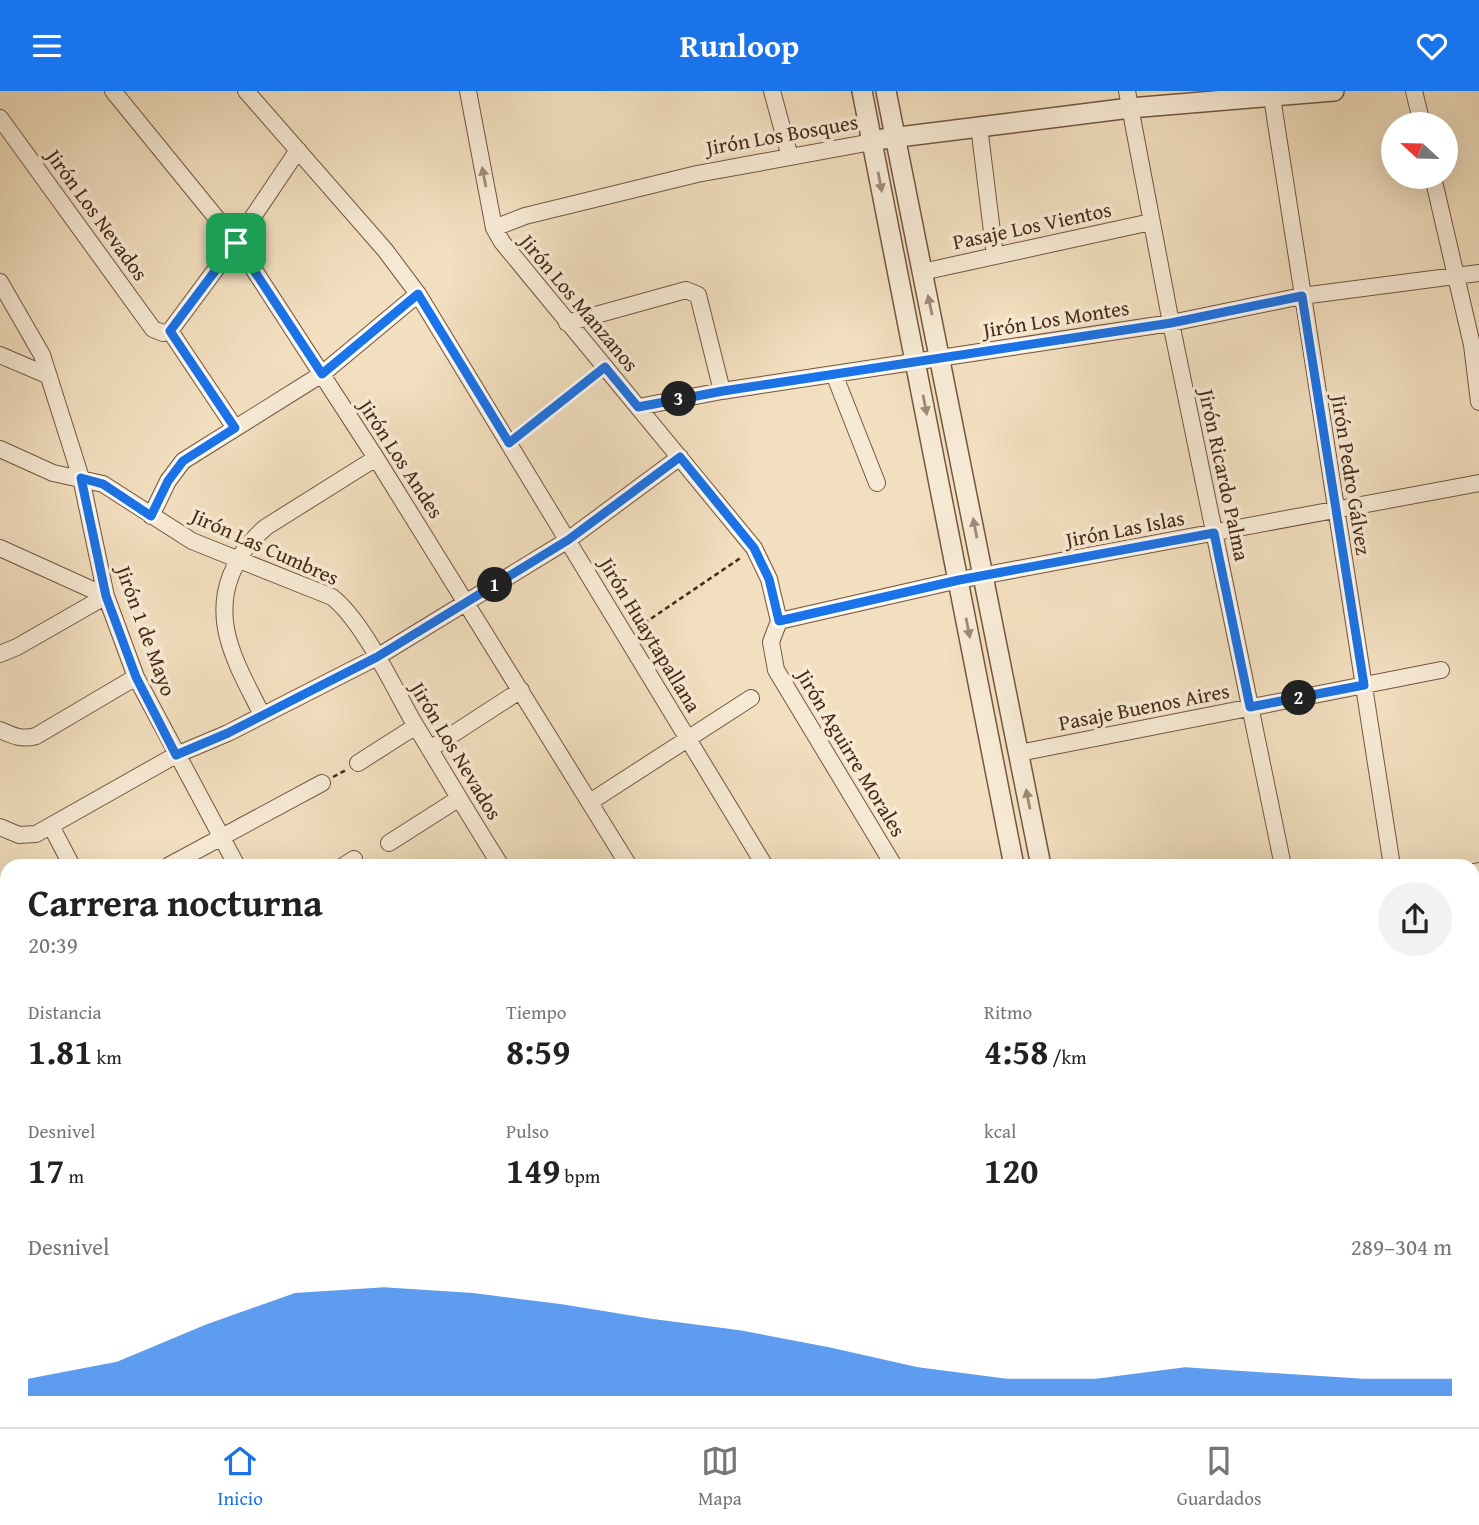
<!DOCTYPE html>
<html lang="es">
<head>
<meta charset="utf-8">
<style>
  body { margin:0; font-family:"Gentium Book Plus",serif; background:#f2f2f2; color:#222; height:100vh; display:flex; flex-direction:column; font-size:26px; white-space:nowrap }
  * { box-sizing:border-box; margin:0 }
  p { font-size:23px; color:#767676 }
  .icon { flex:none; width:38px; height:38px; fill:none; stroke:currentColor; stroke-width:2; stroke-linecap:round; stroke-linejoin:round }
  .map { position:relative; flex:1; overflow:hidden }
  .side { position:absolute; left:0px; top:768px; width:1480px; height:569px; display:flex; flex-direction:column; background:#fff; border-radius:21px 21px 0 0; box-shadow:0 7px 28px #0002 }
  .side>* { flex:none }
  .needle { width:46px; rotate:292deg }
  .tools { position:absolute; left:1381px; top:21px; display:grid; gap:14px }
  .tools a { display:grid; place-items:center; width:77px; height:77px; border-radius:50%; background:#fff; box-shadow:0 7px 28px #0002; font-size:35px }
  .pin { position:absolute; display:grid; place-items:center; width:60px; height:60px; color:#fff; margin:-30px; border-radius:14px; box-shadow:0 4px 10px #0006 }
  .km { position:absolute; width:35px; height:35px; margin:-18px; border-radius:50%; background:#222; color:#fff; font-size:19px; line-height:35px; text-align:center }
  .round { display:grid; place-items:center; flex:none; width:74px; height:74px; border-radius:37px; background:#f2f2f2 }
  .summary { display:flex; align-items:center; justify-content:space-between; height:119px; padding:0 28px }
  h1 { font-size:38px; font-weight:800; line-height:52px }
  .metrics { display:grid; grid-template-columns:repeat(3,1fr); gap:10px; height:119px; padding:7px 28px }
  .metrics div { display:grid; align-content:center }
  .metrics b { font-size:35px; font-weight:800 }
  .metrics small { font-size:19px; font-weight:400 }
  .metrics p { font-size:19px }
  .chart { height:196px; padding:14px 28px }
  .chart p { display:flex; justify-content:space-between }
  .chart svg { width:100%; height:126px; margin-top:7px; fill:#1a73e8; opacity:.7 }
  header { display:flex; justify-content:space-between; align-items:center; height:91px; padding:0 28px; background:#1a73e8; color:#fff; font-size:32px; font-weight:800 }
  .tabs { display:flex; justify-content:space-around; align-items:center; height:98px; border-top:2px solid #e0e0e0; background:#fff; font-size:19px; color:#767676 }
  .tabs a { display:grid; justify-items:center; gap:4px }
  .tabs .selected { color:#1a73e8 }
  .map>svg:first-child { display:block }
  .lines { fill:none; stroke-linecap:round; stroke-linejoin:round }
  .service-casing { stroke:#745640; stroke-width:10 }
  .minor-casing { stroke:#745640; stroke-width:18 }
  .tertiary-casing { stroke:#745640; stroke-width:22 }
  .path { stroke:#4a2916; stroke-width:2.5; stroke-dasharray:5 3.5; stroke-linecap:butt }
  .service { stroke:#f7ead5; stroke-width:8 }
  .minor { stroke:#f7ead5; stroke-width:16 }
  .tertiary { stroke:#f7ead5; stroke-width:19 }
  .oneway { fill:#a08a76 }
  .route-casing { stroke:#fff; stroke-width:14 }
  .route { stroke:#1a73e8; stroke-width:9 }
  .labels { text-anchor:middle; stroke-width:7; stroke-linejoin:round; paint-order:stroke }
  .street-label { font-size:21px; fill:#4a2916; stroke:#f7ead5 }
</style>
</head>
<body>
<header><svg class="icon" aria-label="menu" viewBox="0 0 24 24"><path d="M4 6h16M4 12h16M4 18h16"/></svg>Runloop<svg class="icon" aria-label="heart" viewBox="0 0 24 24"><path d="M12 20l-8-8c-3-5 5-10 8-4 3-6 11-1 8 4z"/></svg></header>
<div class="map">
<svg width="1479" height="1336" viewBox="0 0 1479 1336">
  <rect width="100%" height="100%" fill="#f2dfbf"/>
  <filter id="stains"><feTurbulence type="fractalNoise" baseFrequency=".00286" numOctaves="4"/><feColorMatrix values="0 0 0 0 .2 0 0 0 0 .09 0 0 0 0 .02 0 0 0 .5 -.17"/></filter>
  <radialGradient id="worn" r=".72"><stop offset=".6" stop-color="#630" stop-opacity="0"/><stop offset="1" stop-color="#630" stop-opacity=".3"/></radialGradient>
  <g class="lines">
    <defs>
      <path id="service" d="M 1474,960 L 1479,959"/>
      <path id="minor" d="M 113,0 L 236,151 L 376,367 L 629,775
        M 246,0 L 385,159 L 418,203 L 765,775
        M 468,0 L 494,137 L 502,151 L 754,457 L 769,488 L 779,530
        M 772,0 L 790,66
        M 1127,0 L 1171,232 L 1283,775
        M 1271,0 L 1392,775
        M 1414,0 L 1422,33
        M 0,27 L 153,238 L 163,242 L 170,240 L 236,151 L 298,59
        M 979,35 L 995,165
        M 1433,86 L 1472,254 L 1479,311
        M 494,137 L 525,125 L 697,83 L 872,51
        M 922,181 L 1151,131
        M 0,191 L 42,264 L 81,387 L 106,505 L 136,586 L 237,775
        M 567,232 L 686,199 L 698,204 L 722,300
        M 170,240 L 235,337
        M 0,264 L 49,285
        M 834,283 L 877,392
        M 638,316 L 722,300 L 1171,232 L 1302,205 L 1479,182
        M 0,358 L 53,382 L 103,393 L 192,450 L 332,506 C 363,530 394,597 414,632 C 443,680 471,728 501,775
        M 151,425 L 168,390 L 183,370 L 322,283 L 418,203
        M 0,457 L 106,505
        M 779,530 L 959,489 L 1479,392
        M 779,530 L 771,551 L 776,579 L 894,775
        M 0,563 L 17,556 L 106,505
        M 262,624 C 240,579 211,535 231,484 C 239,464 249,450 266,436 L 376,367
        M 0,639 C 13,645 22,649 36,645 L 136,586
        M 430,658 L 521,599
        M 1019,662 L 1441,579
        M 358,672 L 416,635
        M 590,711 L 751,607
        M 51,735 L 72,775
        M 0,736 L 19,744 L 36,743 L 176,664 L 228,642 L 377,566 L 568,449 L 680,366
        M 389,752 L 458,708
        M 168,775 L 322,692
        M 343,775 L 354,768
        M 1474,781 L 1479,780
        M 0,830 L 7,832
        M 0,911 L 7,911
        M 0,1000 L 7,1001
        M 0,1106 L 7,1048
        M 0,1165 L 7,1166
        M 1474,1199 L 1479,1220
        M 0,1320 L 7,1321
        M 64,1330 L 132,1336
        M 675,1330 L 676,1336
        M 799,1330 L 800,1336
        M 902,1330 L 903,1336
        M 1014,1330 L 1015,1336
        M 316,1336 L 318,1330
        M 456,1336 L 487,1330
        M 520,1336 L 521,1330"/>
      <path id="tertiary" d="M 862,0 L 1014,775
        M 886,0 L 1041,775
        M 883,48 L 1130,17 L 1334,0
        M 0,1274 L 7,1275
        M 551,1330 L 566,1331 L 590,1336
        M 1147,1330 L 1148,1336
        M 725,1336 L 758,1330"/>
    </defs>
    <use href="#service" class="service-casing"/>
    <use href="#minor" class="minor-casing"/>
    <use href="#tertiary" class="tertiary-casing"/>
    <path class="path" d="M 520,343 L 594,284
      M 637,537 L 742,466
      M 333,686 L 346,679
      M 1474,1090 L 1479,1089"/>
    <use href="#service" class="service"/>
    <use href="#minor" class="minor"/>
    <use href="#tertiary" class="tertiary"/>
  </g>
  <defs><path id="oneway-solid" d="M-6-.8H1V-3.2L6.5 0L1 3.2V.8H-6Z" transform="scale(1.75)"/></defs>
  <g class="oneway">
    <use href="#oneway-solid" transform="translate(484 86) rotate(-101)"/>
    <use href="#oneway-solid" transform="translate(880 91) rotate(79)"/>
    <use href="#oneway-solid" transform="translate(930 214) rotate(-102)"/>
    <use href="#oneway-solid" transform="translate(925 314) rotate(79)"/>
    <use href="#oneway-solid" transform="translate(975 437) rotate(-101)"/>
    <use href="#oneway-solid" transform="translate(968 537) rotate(79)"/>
    <use href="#oneway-solid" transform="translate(1028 708) rotate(-101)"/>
  </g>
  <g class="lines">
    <defs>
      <path id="route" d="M 236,152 L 322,283 L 418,203 L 509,352 L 605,276 L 638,316 L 723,300 L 1171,232 L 1302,205 L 1364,594 L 1250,616 L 1214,442 L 959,489 L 779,530 L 769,488 L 754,457 L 680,366 L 568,449 L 377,566 L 228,642 L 176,664 L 136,586 L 106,505 L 81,387 L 103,393 L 151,425 L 168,390 L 183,370 L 235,337 L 170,240 Z"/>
    </defs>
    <use href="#route" class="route-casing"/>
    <use href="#route" class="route"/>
  </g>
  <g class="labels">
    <g class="street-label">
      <text transform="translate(782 44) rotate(-10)" y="7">Jirón Los Bosques</text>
      <text transform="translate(97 124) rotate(54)" y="7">Jirón Los Nevados</text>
      <text transform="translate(1032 135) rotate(-12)" y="7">Pasaje Los Vientos</text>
      <text transform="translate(579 212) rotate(50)" y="7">Jirón Los Manzanos</text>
      <text transform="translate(1056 228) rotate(-9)" y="7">Jirón Los Montes</text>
      <text transform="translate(401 368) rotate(57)" y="7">Jirón Los Andes</text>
      <text transform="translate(1224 384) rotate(78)" y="7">Jirón Ricardo Palma</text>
      <text transform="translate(1351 384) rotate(81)" y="7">Jirón Pedro Gálvez</text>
      <text transform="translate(1125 438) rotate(-11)" y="7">Jirón Las Islas</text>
      <text transform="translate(265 456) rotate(24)" y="7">Jirón Las Cumbres</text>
      <text transform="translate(146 540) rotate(70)" y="7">Jirón 1 de Mayo</text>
      <text transform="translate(650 544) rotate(59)" y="7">Jirón Huaytapallana</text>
      <text transform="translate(1144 616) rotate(-11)" y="7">Pasaje Buenos Aires</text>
      <text transform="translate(456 660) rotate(59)" y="7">Jirón Los Nevados</text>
      <text transform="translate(851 662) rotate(59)" y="7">Jirón Aguirre Morales</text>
    </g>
  </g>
  <rect width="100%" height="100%" filter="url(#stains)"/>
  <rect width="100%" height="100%" fill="url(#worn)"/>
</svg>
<div class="tools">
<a><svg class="needle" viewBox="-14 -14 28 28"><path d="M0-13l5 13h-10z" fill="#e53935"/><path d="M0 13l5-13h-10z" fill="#767676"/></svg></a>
</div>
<div class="pin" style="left:236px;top:152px;background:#1e9e55"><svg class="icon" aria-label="arrive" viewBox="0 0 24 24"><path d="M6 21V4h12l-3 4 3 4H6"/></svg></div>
<b class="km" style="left:495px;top:494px">1</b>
<b class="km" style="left:1299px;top:607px">2</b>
<b class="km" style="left:679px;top:308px">3</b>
<section class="side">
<div class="summary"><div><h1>Carrera nocturna</h1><p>20:39</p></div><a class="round"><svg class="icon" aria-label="share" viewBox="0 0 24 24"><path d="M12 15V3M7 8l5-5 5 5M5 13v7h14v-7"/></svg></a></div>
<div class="metrics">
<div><p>Distancia</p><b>1.81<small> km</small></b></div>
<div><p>Tiempo</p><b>8:59</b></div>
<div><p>Ritmo</p><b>4:58<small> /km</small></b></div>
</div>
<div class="metrics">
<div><p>Desnivel</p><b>17<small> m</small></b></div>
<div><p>Pulso</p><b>149<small> bpm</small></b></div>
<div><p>kcal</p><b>120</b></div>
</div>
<div class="chart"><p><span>Desnivel</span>289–304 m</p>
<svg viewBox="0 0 160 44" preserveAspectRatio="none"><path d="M0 44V38L10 32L20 19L30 8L40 6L50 8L60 12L70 17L80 21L90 27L100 34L110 38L120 38L130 34L140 36L150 38L160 38V44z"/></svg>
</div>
</section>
</div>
<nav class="tabs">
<a class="selected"><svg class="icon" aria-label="home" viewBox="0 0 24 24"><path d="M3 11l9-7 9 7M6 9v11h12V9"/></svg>Inicio</a>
<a><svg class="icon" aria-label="map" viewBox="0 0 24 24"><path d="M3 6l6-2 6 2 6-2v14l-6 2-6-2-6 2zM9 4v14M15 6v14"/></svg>Mapa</a>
<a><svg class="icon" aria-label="saved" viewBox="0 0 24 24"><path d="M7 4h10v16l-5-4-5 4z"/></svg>Guardados</a>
</nav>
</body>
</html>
